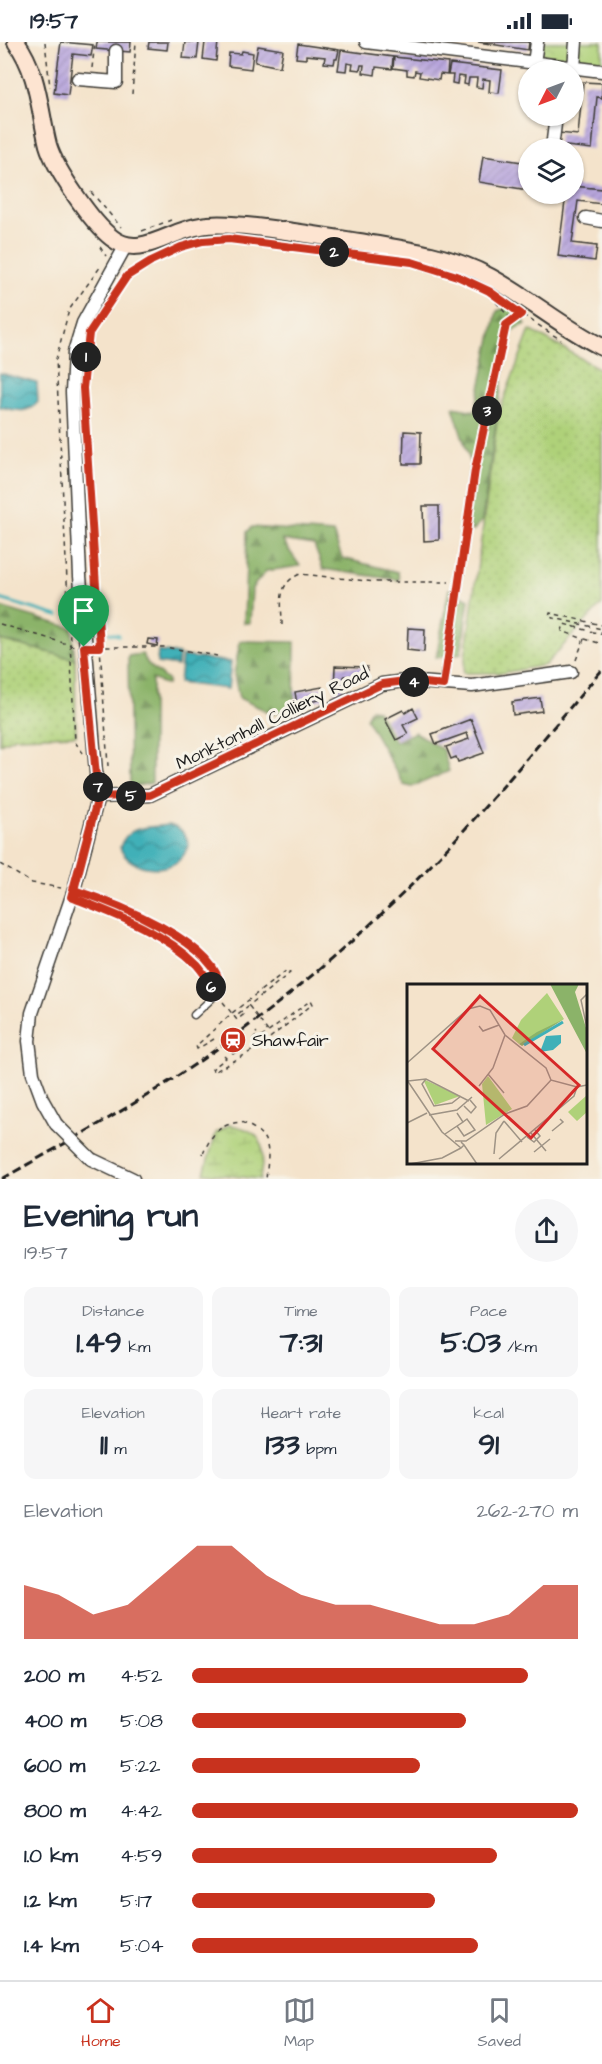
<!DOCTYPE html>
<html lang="en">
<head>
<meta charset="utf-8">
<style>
  body { margin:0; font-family:"Architects Daughter",sans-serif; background:#f6f6f7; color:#1f2937; height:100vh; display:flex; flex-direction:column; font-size:22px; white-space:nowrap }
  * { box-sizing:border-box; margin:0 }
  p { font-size:20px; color:#747a83 }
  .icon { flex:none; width:33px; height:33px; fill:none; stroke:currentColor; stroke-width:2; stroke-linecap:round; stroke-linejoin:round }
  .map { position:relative; height:1137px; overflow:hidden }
  .drawer { display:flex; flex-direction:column; background:#fff; flex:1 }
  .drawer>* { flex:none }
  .needle { width:39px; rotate:228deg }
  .fabs { position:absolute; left:518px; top:18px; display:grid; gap:12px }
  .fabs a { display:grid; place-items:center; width:66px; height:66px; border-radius:50%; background:#fff; box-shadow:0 2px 4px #0004; font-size:30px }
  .pin { position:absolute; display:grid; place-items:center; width:51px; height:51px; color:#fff; margin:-62px -26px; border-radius:50% 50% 50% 0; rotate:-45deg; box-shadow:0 0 6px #0007 }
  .pin .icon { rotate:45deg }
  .km { position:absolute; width:30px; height:30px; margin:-15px; border-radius:50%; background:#222; color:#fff; font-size:16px; line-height:30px; text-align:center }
  .round { display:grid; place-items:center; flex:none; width:63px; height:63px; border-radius:32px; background:#f6f6f7 }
  .overview { display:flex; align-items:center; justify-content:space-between; height:102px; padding:0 24px }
  h1 { font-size:33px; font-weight:700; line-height:45px }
  .stats { display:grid; grid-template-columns:repeat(3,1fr); gap:9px; height:102px; padding:6px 24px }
  .stats div { display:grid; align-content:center; border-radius:12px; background:#f6f6f7; text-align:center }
  .stats b { font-size:30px; font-weight:700 }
  .stats small { font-size:16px; font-weight:400 }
  .stats p { font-size:16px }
  .chart { height:168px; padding:12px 24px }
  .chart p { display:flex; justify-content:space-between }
  .chart svg { width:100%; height:108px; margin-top:6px; fill:#c8321e; opacity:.7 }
  ul { padding:0 24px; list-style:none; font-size:20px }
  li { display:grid; grid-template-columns:96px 72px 1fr; align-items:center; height:45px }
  li i { height:15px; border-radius:8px; background:#c8321e }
  .status { display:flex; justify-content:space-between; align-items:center; height:42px; padding:0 30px; background:#fff; direction:ltr }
  .status svg { height:16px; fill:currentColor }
  .tabs { display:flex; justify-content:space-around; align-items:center; height:84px; border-top:2px solid #e0e1e3; background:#fff; font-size:16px; color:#747a83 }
  .tabs a { display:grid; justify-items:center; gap:3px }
  .tabs .active { color:#c8321e }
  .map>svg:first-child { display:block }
  .grass { fill:url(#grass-dots); stroke:#66764a; stroke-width:1.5 }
  .forest { fill:url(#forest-firs); stroke:#546842; stroke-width:1.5 }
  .wetland { fill:url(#wetland-marsh); stroke:#66764a; stroke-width:1.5 }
  .park { fill:url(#park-crowns); stroke:#66764a; stroke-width:1.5 }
  .water { fill:url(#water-waves); stroke:#2e666a; stroke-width:1.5 }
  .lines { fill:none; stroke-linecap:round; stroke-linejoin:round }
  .stream { stroke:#40b0b8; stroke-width:3 }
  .building { fill:url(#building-hatch) }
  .lane-casing { stroke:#3c3a36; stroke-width:9 }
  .street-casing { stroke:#3c3a36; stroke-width:15 }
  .secondary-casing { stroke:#3c3a36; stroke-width:20 }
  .path { stroke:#3c3a36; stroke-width:1.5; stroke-dasharray:4.5 4.5; stroke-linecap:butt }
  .lane { stroke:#fff; stroke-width:6 }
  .street { stroke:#fff; stroke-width:12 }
  .secondary { stroke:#fde4d1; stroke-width:16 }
  .rail { stroke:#1c1c1c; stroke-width:3; stroke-dasharray:9 4.5; stroke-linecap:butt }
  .street-bridge-casing { stroke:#3c3a36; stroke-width:15; stroke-linecap:butt }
  .path-bridge { stroke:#3c3a36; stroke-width:1.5; stroke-dasharray:4.5 4.5; stroke-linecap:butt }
  .street-bridge { stroke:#fff; stroke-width:12 }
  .route-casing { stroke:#fff; stroke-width:12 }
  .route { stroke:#c8321e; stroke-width:8 }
  .labels { text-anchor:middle; stroke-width:6; stroke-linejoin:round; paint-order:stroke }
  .street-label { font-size:18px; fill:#1c1c1c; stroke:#f7f3e8 }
  .poi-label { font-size:18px; fill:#1c1c1c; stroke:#f7f3e8; text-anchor:start }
  .inset-river { fill:none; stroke:#40b0b8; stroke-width:3 }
  .inset-road { fill:none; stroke:#9e9385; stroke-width:1.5 }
  .view { fill:#d62828; fill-opacity:0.15; stroke:#d62828; stroke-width:3 }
  .inset-edge { fill:none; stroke:#1c1c1c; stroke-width:3 }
</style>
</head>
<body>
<div class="status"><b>19:57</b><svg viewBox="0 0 49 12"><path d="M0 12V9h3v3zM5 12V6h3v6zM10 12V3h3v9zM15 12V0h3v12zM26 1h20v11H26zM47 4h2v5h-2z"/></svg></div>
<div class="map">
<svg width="602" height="1137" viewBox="0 0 602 1137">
  <defs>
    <pattern id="grass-dots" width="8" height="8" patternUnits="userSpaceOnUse" patternTransform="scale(1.5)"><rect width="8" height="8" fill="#afd179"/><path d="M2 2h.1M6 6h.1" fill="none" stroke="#96b368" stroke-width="1.8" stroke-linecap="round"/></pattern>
    <pattern id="forest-firs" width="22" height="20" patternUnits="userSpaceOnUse" patternTransform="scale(1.5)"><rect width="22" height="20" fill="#8bb369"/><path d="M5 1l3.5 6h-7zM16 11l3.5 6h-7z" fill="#719156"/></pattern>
    <pattern id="wetland-marsh" width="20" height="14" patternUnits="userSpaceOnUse" patternTransform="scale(1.5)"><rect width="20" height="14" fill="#afd179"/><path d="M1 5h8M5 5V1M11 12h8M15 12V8" fill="none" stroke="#96b368"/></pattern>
    <pattern id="park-crowns" width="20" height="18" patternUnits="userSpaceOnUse" patternTransform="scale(1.5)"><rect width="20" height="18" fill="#afd179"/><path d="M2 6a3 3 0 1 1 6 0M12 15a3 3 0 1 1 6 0" fill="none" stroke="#96b368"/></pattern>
    <pattern id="water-waves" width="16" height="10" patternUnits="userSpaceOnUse" patternTransform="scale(1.5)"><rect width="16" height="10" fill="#40b0b8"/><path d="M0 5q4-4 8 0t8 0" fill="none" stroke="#358e95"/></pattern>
    <pattern id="building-hatch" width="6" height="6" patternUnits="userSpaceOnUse" patternTransform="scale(1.5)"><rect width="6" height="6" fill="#b8a6dd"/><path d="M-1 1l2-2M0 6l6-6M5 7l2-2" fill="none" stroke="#9e8ebd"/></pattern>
  </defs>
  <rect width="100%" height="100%" fill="#f7f3e8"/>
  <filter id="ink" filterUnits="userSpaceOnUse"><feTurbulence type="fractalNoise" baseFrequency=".0167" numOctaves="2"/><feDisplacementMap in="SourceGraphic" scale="12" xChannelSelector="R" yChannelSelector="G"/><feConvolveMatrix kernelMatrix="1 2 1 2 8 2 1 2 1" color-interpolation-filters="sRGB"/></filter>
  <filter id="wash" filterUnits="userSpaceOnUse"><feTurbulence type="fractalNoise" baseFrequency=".008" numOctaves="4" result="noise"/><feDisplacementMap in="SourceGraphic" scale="24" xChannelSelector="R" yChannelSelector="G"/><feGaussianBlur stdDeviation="1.35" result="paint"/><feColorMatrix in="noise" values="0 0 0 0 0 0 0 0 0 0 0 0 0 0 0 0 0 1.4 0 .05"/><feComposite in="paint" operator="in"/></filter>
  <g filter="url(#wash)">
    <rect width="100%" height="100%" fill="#f4e3cb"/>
    <path class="grass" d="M 530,288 L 602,328 L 602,562 L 545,623 L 503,631 L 463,631 L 498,373 Z
      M 0,598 L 75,617 L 76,693 L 15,695 L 0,702 Z"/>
    <path class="forest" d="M 510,264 L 526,282 L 509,290 L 482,479 L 472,490 L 462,471 L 471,422 L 453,365 L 475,369 L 497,269 Z
      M 252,485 L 333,491 L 342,516 L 398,530 L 399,538 L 323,527 L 314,503 L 282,498 L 300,524 L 266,529 L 252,546 L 250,581 L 244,581 L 247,490 Z
      M 449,547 L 469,557 L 461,611 L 436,616 Z
      M 0,565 L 72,586 L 75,617 L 0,598 Z
      M 240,599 L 295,600 L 294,667 L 273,672 L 239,656 L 234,633 Z
      M 142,612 L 148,622 L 168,639 L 167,643 L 152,637 L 152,741 L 130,745 L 128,614 Z
      M 371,667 L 377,668 L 395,700 L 415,690 L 443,708 L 449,729 L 412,745 L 404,743 L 366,676 Z"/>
    <path class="wetland" d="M 229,1083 C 266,1088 265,1105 260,1137 L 204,1131 L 216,1091 Z"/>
    <path class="park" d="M 543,0 L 602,0 L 602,19 L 542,13 Z"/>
    <path class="water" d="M 0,331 L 37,341 L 38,360 C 27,373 15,368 0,365 Z
      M 158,609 L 179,612 L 178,624 L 157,621 Z
      M 182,614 L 231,620 L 228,647 L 179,641 Z
      M 169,783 C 181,786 185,791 189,803 C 186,809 184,815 178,819 C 161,832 126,826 120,805 C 128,782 148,786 169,783 Z"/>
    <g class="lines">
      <path class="stream" d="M 0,557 L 58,574
        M 109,591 L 119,593"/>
    </g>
    <g id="blocks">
      <path class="building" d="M 61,0 L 93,3 L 91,14 L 73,12 L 68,53 L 54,51 Z
        M 97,0 L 131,0 L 130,10 L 96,7 Z
        M 149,0 L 168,0 L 167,8 L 148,6 Z
        M 185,0 L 199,0 L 197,17 L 183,16 Z
        M 205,0 L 218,0 L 216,19 L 203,17 Z
        M 478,0 L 529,0 L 528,8 Z
        M 298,2 L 339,8 L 337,17 L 335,17 L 334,22 L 324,21 L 325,15 L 306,13 L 306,17 L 296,16 Z
        M 258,4 L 283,8 L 280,25 L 255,20 Z
        M 341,8 L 393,15 L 392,27 L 376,25 L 375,33 L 363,31 L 364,23 L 361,23 L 360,28 L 352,27 L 353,22 L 347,21 L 346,29 L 338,28 Z
        M 242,9 L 253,11 L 251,27 L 228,24 L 229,11 L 241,12 Z
        M 394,15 L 448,21 L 447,33 L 440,32 L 439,38 L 419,35 L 420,30 L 415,29 L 414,34 L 407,33 L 407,28 L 393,26 Z
        M 450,22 L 502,28 L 499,51 L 489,50 L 490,38 L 483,37 L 482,46 L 476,45 L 477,36 L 469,36 L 468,43 L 464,42 L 465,35 L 458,34 L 457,42 L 452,41 L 453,33 L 448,33 Z
        M 583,40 L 602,41 L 602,56 L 597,55 L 592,107 L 558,103 L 559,91 L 578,93 Z
        M 483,114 L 528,121 L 528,148 L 479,140 Z
        M 573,144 L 602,147 L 602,162 L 578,159 L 572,201 L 597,204 L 595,219 L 558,214 L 566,152 L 573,152 Z
        M 404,389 L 421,390 L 420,422 L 403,422 Z
        M 423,464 L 439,464 L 439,498 L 424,499 Z
        M 408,586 L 425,587 L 424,610 L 407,608 Z
        M 148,597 L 158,598 L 157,604 L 147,602 Z
        M 335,624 L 367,625 L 367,634 L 344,634 L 344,650 L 334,650 Z
        M 322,645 L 325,657 L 297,662 L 295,650 Z
        M 540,656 L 542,669 L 513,673 L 512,660 Z
        M 413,666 L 418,676 L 403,683 L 408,692 L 396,698 L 385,677 L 403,668 L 405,671 Z
        M 471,677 L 484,711 L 458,720 L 456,715 L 451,717 L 446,705 L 469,697 L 467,691 L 436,702 L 432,692 Z
        M 243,1000 L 245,1003 L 233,1012 L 231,1009 Z"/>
    </g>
  </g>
  <g filter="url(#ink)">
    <use href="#blocks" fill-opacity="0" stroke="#3c3a36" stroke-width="1.5"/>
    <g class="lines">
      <defs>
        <path id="lane" d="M 444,643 L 475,428
          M 74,848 C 112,860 220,901 221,948 L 194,973"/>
        <path id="street" d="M 366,0 L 602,29
          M 534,21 L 537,0
          M 574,26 L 576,0
          M 78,37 L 116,40 L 116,9
          M 552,106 L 556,74
          M 586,176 L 602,179
          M 98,755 L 150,753 L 382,642 L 405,639 L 472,644 L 571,630
          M 56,1082 L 43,1059 L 33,1032 L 29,999 L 32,971 L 74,848 L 98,755 L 80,534 L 72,350 L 74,310 L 83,281 L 125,205
          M 91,1117 L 133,1137"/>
        <path id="secondary" d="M 16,0 C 39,32 39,67 48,103 C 55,127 92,181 112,196 C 139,218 170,188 201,184 C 215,181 231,183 246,184 C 284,188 321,194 359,200 C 404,207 450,213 490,235 C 529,256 562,285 602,305"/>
      </defs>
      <use href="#lane" class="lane-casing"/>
      <use href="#street" class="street-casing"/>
      <use href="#secondary" class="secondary-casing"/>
      <path class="path" d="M 45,0 L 50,45
        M 92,26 L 95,0
        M 132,52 L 136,0
        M 91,150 L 121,185
        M 142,189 L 171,178
        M 100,205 L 106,214
        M 496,260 L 510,276
        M 508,263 L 561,298
        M 101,273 C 109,261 117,245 127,234 C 136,225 151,218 163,213 C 218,188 264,202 322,209
        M 85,323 L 87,307
        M 86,397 L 108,724
        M 476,421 L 505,283 L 521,272
        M 0,582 L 74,604
        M 282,583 C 282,561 276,542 300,532 L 377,540 L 449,540
        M 585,597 L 602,602
        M 97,605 L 165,605 L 217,614
        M 576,618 L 584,597 L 562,589 L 564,582 L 601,592 L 602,587 L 549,575 L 550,571 L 602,583
        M 83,711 L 75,700 L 56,317 L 69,268 L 101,224
        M 0,822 L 32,841 L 61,846
        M 125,877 C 155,894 185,910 208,937
        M 223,960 L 237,978 L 243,973 L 245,975
        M 214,997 L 197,1007 L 196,1004 L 232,971 L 287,928 L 290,931 L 234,975
        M 224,1014 L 226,1016 L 212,1027 L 214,1030 L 257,1006 L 313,962 L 311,958 L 254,1001 L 252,998 L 258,993 L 256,990
        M 203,1112 C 211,1093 219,1082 241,1080 C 273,1093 269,1107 266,1137"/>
      <use href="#lane" class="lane"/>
      <use href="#street" class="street"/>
      <use href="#secondary" class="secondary"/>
      <path class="rail" d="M 2,1137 C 70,1098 140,1061 204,1016 C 294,953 379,880 454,799 C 505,744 553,685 602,628"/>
      <defs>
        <path id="street-bridge" d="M 56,1082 L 91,1117"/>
      </defs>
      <use href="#street-bridge" class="street-bridge-casing"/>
      <path class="path-bridge" d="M 249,964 L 269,991"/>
      <use href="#street-bridge" class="street-bridge"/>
    </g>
  </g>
  <g class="lines" filter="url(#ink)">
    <defs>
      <path id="route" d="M 84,605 L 100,605 L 83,346 L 89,291 L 127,234 L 151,219 L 181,205 L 203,199 L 229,197 L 412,220 L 457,234 L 489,249 L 521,272 L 506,283 L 475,428 L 444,643 L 405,639 L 382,642 L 150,753 L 98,755 L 71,855 C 114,872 164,890 197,923 C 206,933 210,942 217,953 L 221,948 C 220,901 112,860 74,848 L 98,755 L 84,605"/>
    </defs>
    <use href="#route" class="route-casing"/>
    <use href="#route" class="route"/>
  </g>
  <defs>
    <symbol id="station-disc" viewBox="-11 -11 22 22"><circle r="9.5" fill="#c8321e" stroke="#f7f3e8"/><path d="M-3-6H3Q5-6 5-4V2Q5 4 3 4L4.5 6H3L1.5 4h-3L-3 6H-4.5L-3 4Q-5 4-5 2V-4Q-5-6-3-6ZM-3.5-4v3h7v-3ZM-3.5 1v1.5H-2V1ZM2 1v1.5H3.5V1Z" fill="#fff"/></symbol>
  </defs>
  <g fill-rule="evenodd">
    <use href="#station-disc" x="218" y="983" width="30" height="30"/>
  </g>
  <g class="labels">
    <g class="street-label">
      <text transform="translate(272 676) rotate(-26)" y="6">Monktonhall Colliery Road</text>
    </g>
    <g class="poi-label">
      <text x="252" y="1004">Shawfair</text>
    </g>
  </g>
  <g transform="translate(407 942)">
    <rect width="180" height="180" fill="#f4e3cb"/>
    <path d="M 140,9 L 157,35 L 112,60 L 105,54 L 114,36 ZM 81,92 L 105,125 L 79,141 L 75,100 Z" fill="#afd179"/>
    <path d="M 143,0 L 172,0 L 168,8 L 180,47 L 180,70 ZM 157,35 L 115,62 L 112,60 L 130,48 Z" fill="#8bb369"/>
    <path d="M 16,95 L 53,112 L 28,121 ZM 179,112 L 180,128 L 170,137 L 161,128 Z" fill="#afd179"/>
    <path d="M 154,51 L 154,59 L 146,66 L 133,68 L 139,52 Z" fill="#40b0b8"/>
    <path class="inset-river" d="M 117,61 L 156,38"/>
    <path class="inset-road" d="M 180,10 L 174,16 L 180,44M 72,42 L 76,47 L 92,41M 0,79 L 61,25 L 73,22 L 83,26 L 98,51 L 139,84 L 144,96M 81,90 L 97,109M 19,95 L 15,100 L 27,122 L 45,119 L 54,112M 0,96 L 35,148 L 54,164 L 57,161 L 54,158M 1,97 L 19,95 L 62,117M 72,102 L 86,84 L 98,51M 57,122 L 64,129 L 69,123 L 63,116M 22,131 L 50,126 L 65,113M 97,137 L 115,158M 0,139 L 20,129M 50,142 L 57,152 L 68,146 L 60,135 L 56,138M 145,147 L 156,138 L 153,135M 124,149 L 139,167M 38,150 L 56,138 L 50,129M 120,153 L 127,158 L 133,152 L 128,146M 48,157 L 59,157 L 98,130 L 120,122 L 144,96 L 170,103 L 180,101M 57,161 L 70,180M 127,168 L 143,155M 87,170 L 89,149 L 97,137M 92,175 L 167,112 L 170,103M 3,180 L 35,174 L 54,164"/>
    <path class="view" d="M 73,12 L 172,101 L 124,154 L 26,65 Z"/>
    <rect width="180" height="180" class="inset-edge"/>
  </g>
</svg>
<div class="fabs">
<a><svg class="needle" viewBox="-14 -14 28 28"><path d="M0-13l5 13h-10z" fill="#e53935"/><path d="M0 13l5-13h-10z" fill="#747a83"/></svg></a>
<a><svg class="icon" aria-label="layers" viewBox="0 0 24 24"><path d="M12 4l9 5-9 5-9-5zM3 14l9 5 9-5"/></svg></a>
</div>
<div class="pin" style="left:84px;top:605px;background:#1e9e55"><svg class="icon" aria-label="arrive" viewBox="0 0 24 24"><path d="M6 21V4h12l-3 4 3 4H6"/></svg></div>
<b class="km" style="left:86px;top:315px">1</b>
<b class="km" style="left:334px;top:210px">2</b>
<b class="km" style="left:487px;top:369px">3</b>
<b class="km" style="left:414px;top:640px">4</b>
<b class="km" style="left:131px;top:754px">5</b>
<b class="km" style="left:211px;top:945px">6</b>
<b class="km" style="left:98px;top:745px">7</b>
</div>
<section class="drawer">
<div class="overview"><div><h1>Evening run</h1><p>19:57</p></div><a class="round"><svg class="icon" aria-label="share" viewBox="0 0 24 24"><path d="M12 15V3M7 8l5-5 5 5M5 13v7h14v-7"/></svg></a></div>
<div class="stats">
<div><p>Distance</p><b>1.49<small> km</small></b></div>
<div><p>Time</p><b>7:31</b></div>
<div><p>Pace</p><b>5:03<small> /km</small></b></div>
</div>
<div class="stats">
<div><p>Elevation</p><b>11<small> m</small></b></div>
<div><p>Heart rate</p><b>133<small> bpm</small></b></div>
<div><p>kcal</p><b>91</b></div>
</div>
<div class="chart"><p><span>Elevation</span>262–270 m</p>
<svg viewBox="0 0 160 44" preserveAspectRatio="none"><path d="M0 44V22L10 26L20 34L30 30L40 18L50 6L60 6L70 18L80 26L90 30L100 30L110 34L120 38L130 38L140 34L150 22L160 22V44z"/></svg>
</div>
<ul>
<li><b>200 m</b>4:52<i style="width:87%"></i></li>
<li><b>400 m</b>5:08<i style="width:71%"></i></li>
<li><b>600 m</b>5:22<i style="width:59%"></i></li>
<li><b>800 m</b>4:42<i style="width:100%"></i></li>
<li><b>1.0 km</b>4:59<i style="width:79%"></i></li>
<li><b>1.2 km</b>5:17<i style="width:63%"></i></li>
<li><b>1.4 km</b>5:04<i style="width:74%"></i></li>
</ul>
</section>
<nav class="tabs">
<a class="active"><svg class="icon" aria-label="home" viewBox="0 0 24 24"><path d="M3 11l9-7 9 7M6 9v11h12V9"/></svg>Home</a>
<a><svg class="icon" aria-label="map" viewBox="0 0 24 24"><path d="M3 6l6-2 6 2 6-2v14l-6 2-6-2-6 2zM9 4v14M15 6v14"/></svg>Map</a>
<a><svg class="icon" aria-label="saved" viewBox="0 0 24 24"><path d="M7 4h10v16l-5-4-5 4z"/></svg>Saved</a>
</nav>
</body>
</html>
